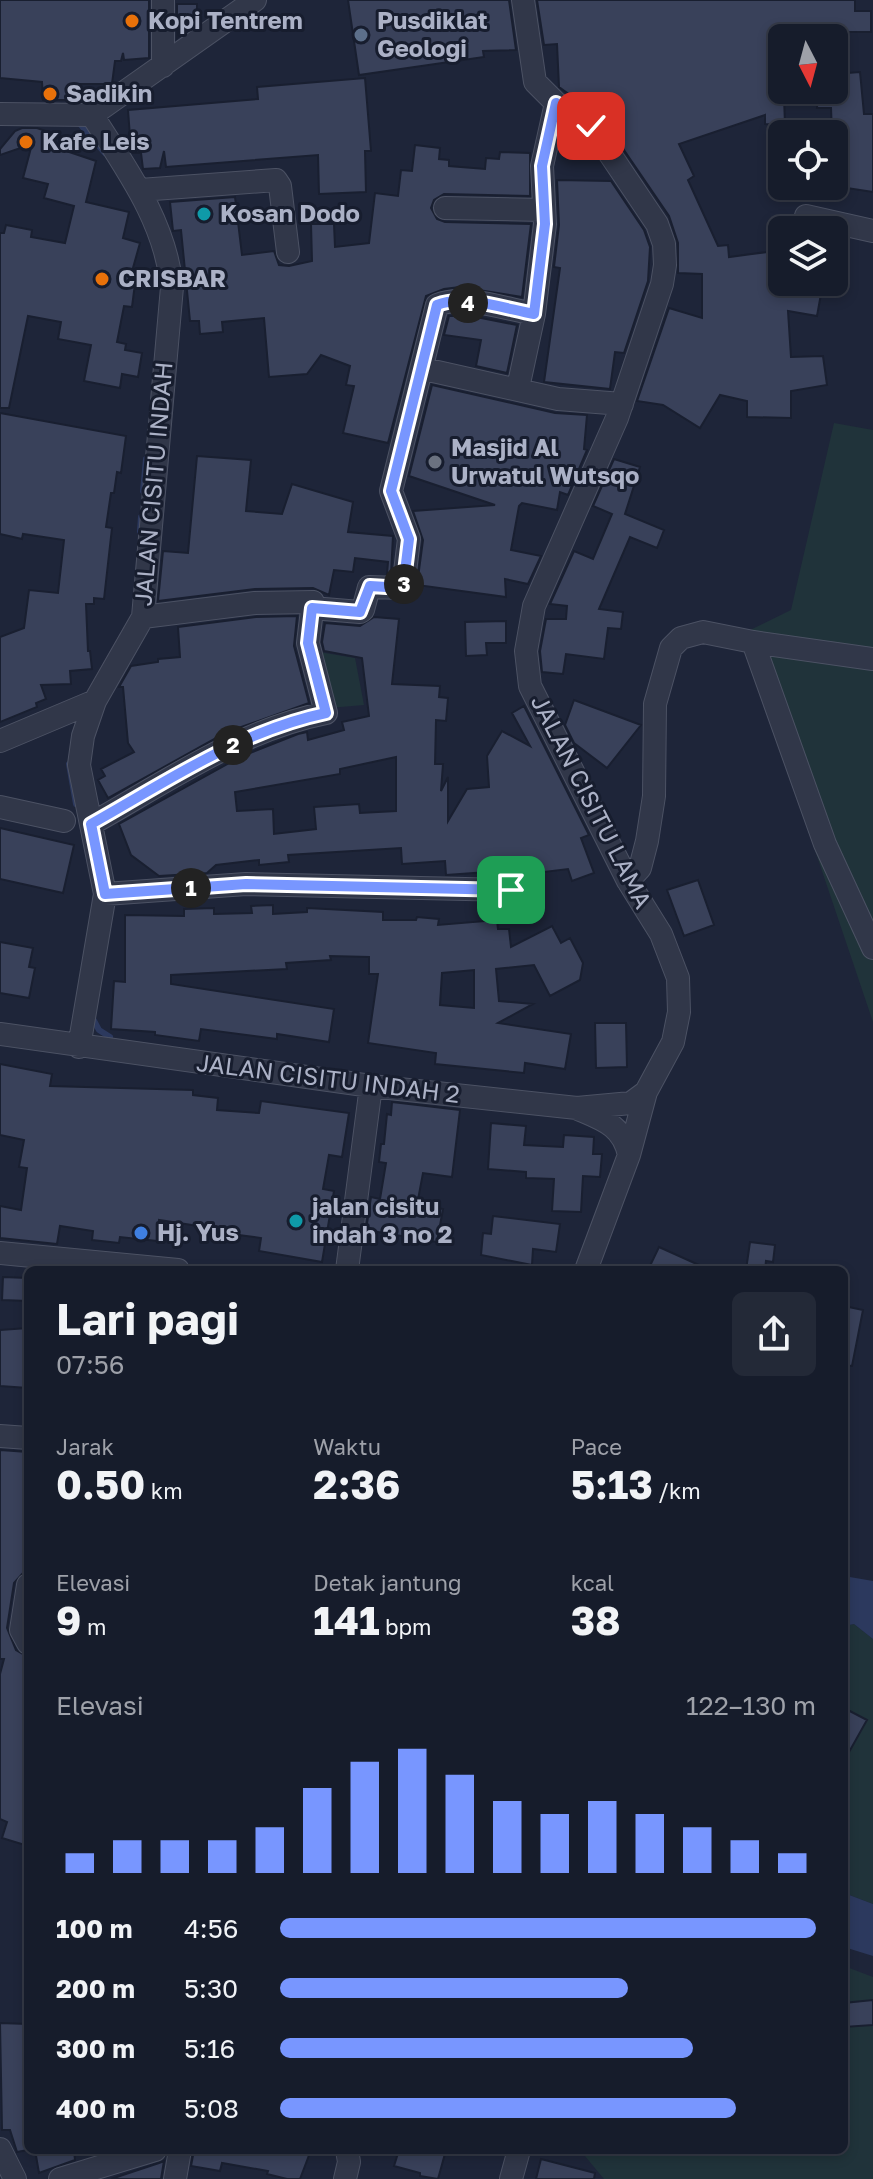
<!DOCTYPE html>
<html lang="id">
<head>
<meta charset="utf-8">
<style>
  body { margin:0; font-family:"Golos Text",sans-serif; background:#232937; color:#f1f3f6; height:100vh; display:flex; flex-direction:column; font-size:30px; white-space:nowrap }
  * { box-sizing:border-box; margin:0 }
  p { font-size:26px; color:#9ea1a9 }
  .icon { flex:none; width:44px; height:44px; fill:none; stroke:currentColor; stroke-width:2; stroke-linecap:round; stroke-linejoin:round }
  .map { position:relative; flex:1; overflow:hidden }
  .side { position:absolute; left:24px; top:1266px; width:824px; height:888px; display:flex; flex-direction:column; background:#161c2b; border-radius:12px; box-shadow:0 4px 12px #0003,0 0 0 2px #353a47 }
  .side>* { flex:none }
  .needle { width:52px; rotate:174deg }
  .controls { position:absolute; left:768px; top:24px; display:grid; gap:16px }
  .controls a { display:grid; place-items:center; width:80px; height:80px; border-radius:12px; background:#161c2b; box-shadow:0 4px 12px #0003,0 0 0 2px #353a47; font-size:40px }
  .pin { position:absolute; display:grid; place-items:center; width:68px; height:68px; color:#fff; margin:-34px; border-radius:16px; box-shadow:0 4px 12px #0006 }
  .km { position:absolute; width:40px; height:40px; margin:-20px; border-radius:50%; background:#222; color:#fff; font-size:22px; line-height:40px; text-align:center }
  .round { display:grid; place-items:center; flex:none; width:84px; height:84px; border-radius:12px; background:#232937 }
  .summary { display:flex; align-items:center; justify-content:space-between; height:136px; padding:0 32px }
  h1 { font-size:44px; font-weight:700; line-height:60px }
  .stats { display:grid; grid-template-columns:repeat(3,1fr); gap:12px; height:136px; padding:8px 32px }
  .stats div { display:grid; align-content:center }
  .stats b { font-size:40px; font-weight:700 }
  .stats small { font-size:22px; font-weight:400 }
  .stats p { font-size:22px }
  .chart { height:224px; padding:16px 32px }
  .chart p { display:flex; justify-content:space-between }
  .chart svg { width:100%; height:144px; margin-top:8px; stroke:#7896ff; stroke-width:6 }
  ul { padding:0 32px; list-style:none; font-size:26px }
  li { display:grid; grid-template-columns:128px 96px 1fr; align-items:center; height:60px }
  li i { height:20px; border-radius:10px; background:#7896ff }
  .map>svg:first-child { display:block }
  .green { fill:#20333a }
  .water { fill:#2c395e }
  .lines { fill:none; stroke-linecap:round; stroke-linejoin:round }
  .stream { stroke:#2c395e; stroke-width:6 }
  .building { fill:#39415a; stroke:#191f30; stroke-width:2; fill-rule:evenodd }
  .minor-casing { stroke:#4c5264; stroke-width:24 }
  .minor { stroke:#313749; stroke-width:22 }
  .route-casing { stroke:#fff; stroke-width:16 }
  .route { stroke:#7896ff; stroke-width:10 }
  .food-dot { fill:#e8710a; stroke:#171d2e; stroke-width:3 }
  .service-dot { fill:#5c6f8a; stroke:#171d2e; stroke-width:3 }
  .culture-dot { fill:#0f9aa8; stroke:#171d2e; stroke-width:3 }
  .worship-dot { fill:#6b7280; stroke:#171d2e; stroke-width:3 }
  .shop-dot { fill:#3f7fe0; stroke:#171d2e; stroke-width:3 }
  .labels { text-anchor:middle; stroke-width:6; stroke-linejoin:round; paint-order:stroke }
  .poi-label { font-size:24px; font-weight:bold; fill:#abb1c6; stroke:#171d2e; text-anchor:start }
  .street-label { font-size:24px; fill:#abb1c6; stroke:#171d2e }
</style>
</head>
<body>
<div class="map">
<svg width="873" height="2179" viewBox="0 0 873 2179">
  <rect width="100%" height="100%" fill="#1e2539"/>
  <path class="green" d="M 834,423 L 873,430 L 873,1022 L 742,634 L 791,610 Z
    M 313,651 L 355,658 L 364,705 L 329,708 Z
    M 854,1624 L 873,1639 L 873,1904 L 844,1893 L 844,1626 Z
    M 844,1966 L 873,1977 L 873,2179 L 604,2179 L 580,2150 L 844,2150 Z"/>
  <path class="water" d="M 844,1576 L 873,1581 L 873,1639 L 854,1624 L 844,1626 Z
    M 844,1893 L 873,1904 L 873,1956 L 844,1947 Z"/>
  <g class="lines">
    <path class="stream" d="M 81,125 L 105,153
      M 143,491 L 146,459
      M 140,531 L 141,517
      M 69,764 L 76,804
      M 92,1017 L 99,1030 L 110,1037"/>
  </g>
  <path class="building" d="M 0,0 L 149,0 L 149,58 L 124,60 L 123,53 L 121,61 L 115,61 L 112,84 L 77,84 L 78,100 L 43,100 L 42,82 L 0,78 Z
    M 348,0 L 509,0 L 516,50 L 483,51 L 484,57 L 359,75 Z
    M 537,0 L 855,0 L 855,11 L 871,11 L 871,32 L 846,32 L 845,38 L 782,38 L 785,125 L 765,124 L 765,115 L 679,144 L 694,176 L 688,180 L 718,246 L 728,245 L 729,257 L 782,250 L 782,291 L 821,294 L 817,316 L 788,311 L 791,357 L 823,356 L 827,385 L 791,391 L 791,418 L 747,417 L 747,401 L 720,395 L 700,428 L 663,405 L 637,401 L 669,308 L 702,318 L 702,274 L 678,273 L 678,243 L 669,216 L 602,118 L 559,87 L 557,44 L 544,45 Z
    M 177,4 L 197,4 L 197,24 L 177,38 Z
    M 860,72 L 864,114 L 873,114 L 873,192 L 834,186 L 831,108 L 817,108 L 818,90 L 834,90 L 834,74 Z
    M 365,78 L 371,151 L 365,151 L 366,192 L 319,194 L 318,155 L 166,167 L 164,151 L 160,168 L 143,169 L 141,153 L 133,153 L 131,150 L 128,110 L 258,99 L 257,87 Z
    M 22,128 L 37,128 L 60,136 L 48,145 L 96,161 L 86,202 L 129,212 L 123,238 L 140,243 L 131,275 L 136,276 L 132,307 L 124,306 L 117,342 L 126,344 L 125,350 L 142,353 L 138,377 L 122,374 L 120,388 L 84,381 L 91,345 L 58,339 L 61,322 L 28,316 L 9,408 L 0,408 L 0,233 L 4,233 L 6,225 L 32,230 L 31,237 L 65,243 L 74,206 L 44,198 L 48,184 L 23,178 L 32,144 L 0,155 L 0,149 L 15,131 Z
    M 415,145 L 440,148 L 439,159 L 449,160 L 449,166 L 485,169 L 486,158 L 499,159 L 500,152 L 530,153 L 530,196 L 444,194 L 434,200 L 431,208 L 437,219 L 445,222 L 531,224 L 522,297 L 460,287 L 444,289 L 426,296 L 388,443 L 343,433 L 354,386 L 346,385 L 350,366 L 321,355 L 307,374 L 269,377 L 264,318 L 222,322 L 223,332 L 200,334 L 199,321 L 190,321 L 181,230 L 173,231 L 170,202 L 235,197 L 242,255 L 274,251 L 279,265 L 289,266 L 312,261 L 311,224 L 334,224 L 335,247 L 369,243 L 375,193 L 398,196 L 401,170 L 412,171 Z
    M 557,180 L 611,181 L 644,230 L 650,247 L 648,281 L 624,353 L 615,352 L 610,389 L 544,382 L 560,268 L 554,267 L 559,225 Z
    M 449,316 L 471,316 L 517,325 L 507,373 L 476,366 L 481,340 L 444,335 Z
    M 432,385 L 555,413 L 587,415 L 584,449 L 587,450 L 568,495 L 560,492 L 557,510 L 522,503 L 519,506 L 511,550 L 541,556 L 528,584 L 505,579 L 506,597 L 417,585 L 423,540 L 413,511 L 495,505 L 409,476 Z
    M 0,413 L 126,436 L 121,473 L 117,472 L 114,493 L 111,493 L 106,527 L 112,528 L 104,599 L 94,598 L 94,604 L 86,604 L 88,651 L 90,651 L 92,669 L 70,671 L 71,684 L 41,685 L 46,699 L 36,703 L 37,707 L 0,722 L 0,637 L 24,628 L 29,590 L 58,593 L 64,540 L 23,534 L 22,539 L 0,534 Z
    M 197,456 L 251,460 L 246,511 L 282,514 L 292,484 L 353,502 L 348,532 L 393,536 L 391,574 L 387,574 L 388,562 L 355,558 L 353,572 L 334,570 L 329,595 L 313,588 L 255,589 L 158,601 L 163,551 L 188,553 Z
    M 614,459 L 640,467 L 625,514 L 664,530 L 657,548 L 630,537 L 599,609 L 623,612 L 621,629 L 608,628 L 604,659 L 566,654 L 563,674 L 542,672 L 540,651 L 546,619 L 566,619 L 567,606 L 550,604 L 574,551 L 593,559 L 612,514 L 593,506 Z
    M 297,616 L 294,646 L 309,703 L 227,732 L 108,798 L 98,780 L 105,776 L 101,769 L 134,752 L 128,743 L 123,687 L 119,687 L 131,666 L 158,662 L 158,659 L 180,657 L 178,627 L 256,617 Z
    M 374,617 L 399,619 L 392,684 L 440,686 L 439,697 L 448,698 L 446,721 L 436,720 L 435,764 L 443,764 L 441,791 L 448,777 L 448,821 L 467,789 L 489,787 L 487,756 L 502,731 L 530,746 L 512,713 L 524,706 L 589,835 L 581,838 L 594,873 L 572,881 L 568,869 L 528,874 L 526,859 L 487,864 L 488,872 L 446,875 L 445,861 L 402,864 L 401,848 L 288,855 L 289,862 L 259,865 L 259,860 L 216,865 L 207,873 L 159,876 L 131,855 L 119,824 L 240,757 L 298,734 L 307,732 L 308,740 L 344,730 L 342,722 L 369,716 L 362,658 L 324,651 L 322,642 L 325,623 L 360,626 ZM 396,757 L 396,811 L 360,813 L 359,804 L 314,807 L 316,829 L 274,834 L 273,809 L 237,811 L 235,792 L 340,774 L 340,769 Z
    M 506,621 L 506,643 L 486,643 L 487,655 L 466,656 L 465,622 Z
    M 574,700 L 641,725 L 607,768 L 574,743 L 565,725 Z
    M 0,828 L 74,845 L 63,893 L 0,879 Z
    M 698,880 L 714,925 L 684,936 L 667,890 Z
    M 273,905 L 273,914 L 307,912 L 307,908 L 383,912 L 383,920 L 416,920 L 417,917 L 439,919 L 438,925 L 497,920 L 498,929 L 509,929 L 511,947 L 552,926 L 561,943 L 570,938 L 583,963 L 580,980 L 550,996 L 534,965 L 496,969 L 499,1001 L 533,1004 L 498,1023 L 571,1034 L 565,1069 L 525,1063 L 524,1073 L 435,1064 L 436,1053 L 368,1043 L 378,974 L 369,974 L 369,957 L 330,956 L 331,960 L 286,963 L 287,969 L 171,975 L 171,984 L 334,1009 L 329,1042 L 277,1034 L 277,1039 L 201,1029 L 199,1041 L 155,1035 L 155,1032 L 111,1029 L 114,981 L 125,982 L 125,915 L 184,916 L 184,909 L 214,908 L 214,914 L 252,913 L 251,906 ZM 474,970 L 474,1008 L 440,1005 L 442,973 Z
    M 0,942 L 33,948 L 29,967 L 35,968 L 29,998 L 0,993 Z
    M 595,1023 L 626,1023 L 627,1067 L 596,1068 Z
    M 0,1064 L 52,1074 L 50,1086 L 193,1090 L 193,1095 L 218,1098 L 217,1110 L 259,1113 L 261,1101 L 349,1113 L 342,1157 L 329,1155 L 323,1189 L 334,1191 L 322,1262 L 259,1251 L 261,1238 L 231,1234 L 231,1231 L 159,1220 L 157,1241 L 120,1237 L 119,1243 L 92,1240 L 93,1231 L 60,1226 L 57,1244 L 0,1238 L 0,1206 L 21,1210 L 27,1168 L 19,1167 L 24,1140 L 0,1135 Z
    M 392,1102 L 460,1110 L 452,1177 L 423,1173 L 417,1205 L 443,1209 L 437,1242 L 366,1230 L 371,1197 L 380,1199 L 386,1163 L 379,1162 L 381,1144 L 384,1144 L 387,1114 L 391,1115 Z
    M 491,1123 L 526,1126 L 524,1145 L 563,1147 L 564,1135 L 594,1137 L 593,1154 L 602,1154 L 600,1177 L 583,1176 L 581,1212 L 552,1211 L 554,1179 L 526,1178 L 526,1172 L 488,1169 Z
    M 493,1216 L 560,1224 L 556,1252 L 533,1249 L 532,1265 L 481,1255 L 483,1233 L 491,1234 Z
    M 750,1242 L 775,1245 L 773,1262 L 766,1261 L 765,1270 L 746,1270 Z
    M 659,1247 L 710,1270 L 648,1270 Z
    M 3,1277 L 28,1278 L 28,1301 L 2,1300 Z
    M 844,1306 L 863,1310 L 852,1366 L 844,1365 Z
    M 28,1328 L 28,1388 L 0,1386 L 0,1330 Z
    M 0,1450 L 28,1452 L 28,1542 L 24,1572 L 14,1583 L 7,1628 L 16,1650 L 28,1657 L 28,1846 L 2,1838 L 7,1822 L 0,1819 L 0,1674 L 4,1659 L 0,1659 Z
    M 844,1708 L 867,1720 L 844,1761 Z
    M 873,2000 L 873,2025 L 844,2027 L 844,2003 Z
    M 0,2023 L 28,2024 L 28,2150 L 17,2152 L 10,2130 L 2,2130 Z
    M 35,2150 L 74,2150 L 75,2160 L 39,2173 Z
    M 194,2150 L 311,2150 L 300,2179 L 287,2179 L 267,2174 L 268,2171 L 222,2163 L 220,2171 L 191,2166 Z
    M 399,2150 L 446,2150 L 438,2179 L 420,2176 L 420,2173 L 394,2166 Z
    M 541,2159 L 595,2173 L 594,2179 L 536,2179 Z
    M 164,2161 L 161,2179 L 111,2179 L 159,2163 Z"/>
  <g class="lines">
    <defs>
      <path id="minor" d="M 523,0 L 535,82 L 556,103 L 591,126 L 657,224 L 664,244 L 665,265 L 662,284 L 617,418 L 534,606 L 526,651 L 530,686 L 628,881 L 661,934 L 678,978 L 679,1012 L 673,1042 L 646,1092 L 629,1155
        M 163,66 L 163,0
        M 0,114 L 92,115 L 255,0
        M 140,190 L 276,180 L 280,186 L 288,252
        M 445,208 L 543,210
        M 806,216 L 873,231
        M 424,369 L 558,399 L 622,404
        M 518,388 L 534,314 L 545,224 L 542,166 L 556,103
        M 312,608 L 360,612 L 363,610 L 369,587 L 403,588 L 409,539 L 391,491 L 437,305 C 464,294 506,309 534,314
        M 753,642 L 825,844 L 873,948
        M 0,741 L 95,701
        M 0,807 L 64,821
        M 91,824 C 166,782 240,730 326,713 L 308,643 L 313,602 L 255,603 L 143,617
        M 628,881 L 640,868 L 647,841 L 654,796 L 655,704 L 671,648 L 681,638 L 703,632 L 753,642 L 873,659
        M 105,894 L 246,884 L 511,890
        M 0,1034 L 371,1086 L 577,1108 L 631,1103 L 646,1092
        M 79,1047 L 105,894 L 79,765 L 83,736 L 95,701 L 143,617 L 172,287 C 165,221 127,170 92,115
        M 578,1109 C 604,1120 623,1126 629,1155 L 586,1270
        M 0,1253 L 178,1270
        M 347,1270 L 371,1086
        M 0,1436 L 28,1438
        M 28,1585 L 21,1630 L 28,1643
        M 0,2149 L 15,2179
        M 60,2179 L 155,2150
        M 175,2179 L 180,2150
        M 345,2179 L 349,2162 L 347,2150
        M 511,2179 L 519,2150"/>
    </defs>
    <use href="#minor" class="minor-casing"/>
    <use href="#minor" class="minor"/>
  </g>
  <g class="lines">
    <defs>
      <path id="route" d="M 511,890 L 246,884 L 105,894 L 91,824 C 166,782 240,731 326,713 L 308,643 L 312,608 L 360,612 L 370,586 L 403,588 L 409,539 L 391,491 L 437,305 C 464,294 506,309 534,314 L 545,224 L 542,166 L 556,103 L 591,126"/>
    </defs>
    <use href="#route" class="route-casing"/>
    <use href="#route" class="route"/>
  </g>
  <g class="food-dot">
    <circle cx="132" cy="21" r="8"/>
    <circle cx="50" cy="94" r="8"/>
    <circle cx="26" cy="142" r="8"/>
    <circle cx="102" cy="279" r="8"/>
  </g>
  <circle class="service-dot" cx="361" cy="35" r="8"/>
  <g class="culture-dot">
    <circle cx="204" cy="214" r="8"/>
    <circle cx="296" cy="1221" r="8"/>
  </g>
  <circle class="worship-dot" cx="435" cy="462" r="8"/>
  <circle class="shop-dot" cx="141" cy="1233" r="8"/>
  <g class="labels">
    <g class="poi-label">
      <text x="148" y="29">Kopi Tentrem</text>
      <text x="377" y="29">Pusdiklat<tspan x="377" dy="28">Geologi</tspan></text>
      <text x="66" y="102">Sadikin</text>
      <text x="42" y="150">Kafe Leis</text>
      <text x="220" y="222">Kosan Dodo</text>
      <text x="118" y="287">CRISBAR</text>
      <text x="451" y="456">Masjid Al<tspan x="451" dy="28">Urwatul Wutsqo</tspan></text>
      <text x="312" y="1215">jalan cisitu<tspan x="312" dy="28">indah 3 no 2</tspan></text>
      <text x="157" y="1241">Hj. Yus</text>
    </g>
    <g class="street-label">
      <text transform="translate(154 484) rotate(-85)" y="8">JALAN CISITU INDAH</text>
      <text transform="translate(591 802) rotate(63)" y="8">JALAN CISITU LAMA</text>
      <text transform="translate(328 1079) rotate(7)" y="8">JALAN CISITU INDAH 2</text>
    </g>
  </g>
</svg>
<div class="controls">
<a><svg class="needle" viewBox="-14 -14 28 28"><path d="M0-13l5 13h-10z" fill="#e53935"/><path d="M0 13l5-13h-10z" fill="#9ea1a9"/></svg></a>
<a><svg class="icon" aria-label="locate" viewBox="0 0 24 24"><circle cx="12" cy="12" r="6"/><path d="M12 2v4M12 18v4M2 12h4M18 12h4"/></svg></a>
<a><svg class="icon" aria-label="layers" viewBox="0 0 24 24"><path d="M12 4l9 5-9 5-9-5zM3 14l9 5 9-5"/></svg></a>
</div>
<div class="pin" style="left:511px;top:890px;background:#1e9e55"><svg class="icon" aria-label="arrive" viewBox="0 0 24 24"><path d="M6 21V4h12l-3 4 3 4H6"/></svg></div>
<div class="pin" style="left:591px;top:126px;background:#d93025"><svg class="icon" aria-label="check" viewBox="0 0 24 24"><path d="M5 12l5 5 9-10"/></svg></div>
<b class="km" style="left:191px;top:888px">1</b>
<b class="km" style="left:233px;top:745px">2</b>
<b class="km" style="left:404px;top:584px">3</b>
<b class="km" style="left:468px;top:303px">4</b>
<section class="side">
<div class="summary"><div><h1>Lari pagi</h1><p>07:56</p></div><a class="round"><svg class="icon" aria-label="share" viewBox="0 0 24 24"><path d="M12 15V3M7 8l5-5 5 5M5 13v7h14v-7"/></svg></a></div>
<div class="stats">
<div><p>Jarak</p><b>0.50<small> km</small></b></div>
<div><p>Waktu</p><b>2:36</b></div>
<div><p>Pace</p><b>5:13<small> /km</small></b></div>
</div>
<div class="stats">
<div><p>Elevasi</p><b>9<small> m</small></b></div>
<div><p>Detak jantung</p><b>141<small> bpm</small></b></div>
<div><p>kcal</p><b>38</b></div>
</div>
<div class="chart"><p><span>Elevasi</span>122–130 m</p>
<svg viewBox="0 0 160 44" preserveAspectRatio="none"><path d="M5 44V38M15 44V34M25 44V34M35 44V34M45 44V30M55 44V18M65 44V10M75 44V6M85 44V14M95 44V22M105 44V26M115 44V22M125 44V26M135 44V30M145 44V34M155 44V38"/></svg>
</div>
<ul>
<li><b>100 m</b>4:56<i style="width:100%"></i></li>
<li><b>200 m</b>5:30<i style="width:65%"></i></li>
<li><b>300 m</b>5:16<i style="width:77%"></i></li>
<li><b>400 m</b>5:08<i style="width:85%"></i></li>
</ul>
</section>
</div>
</body>
</html>
